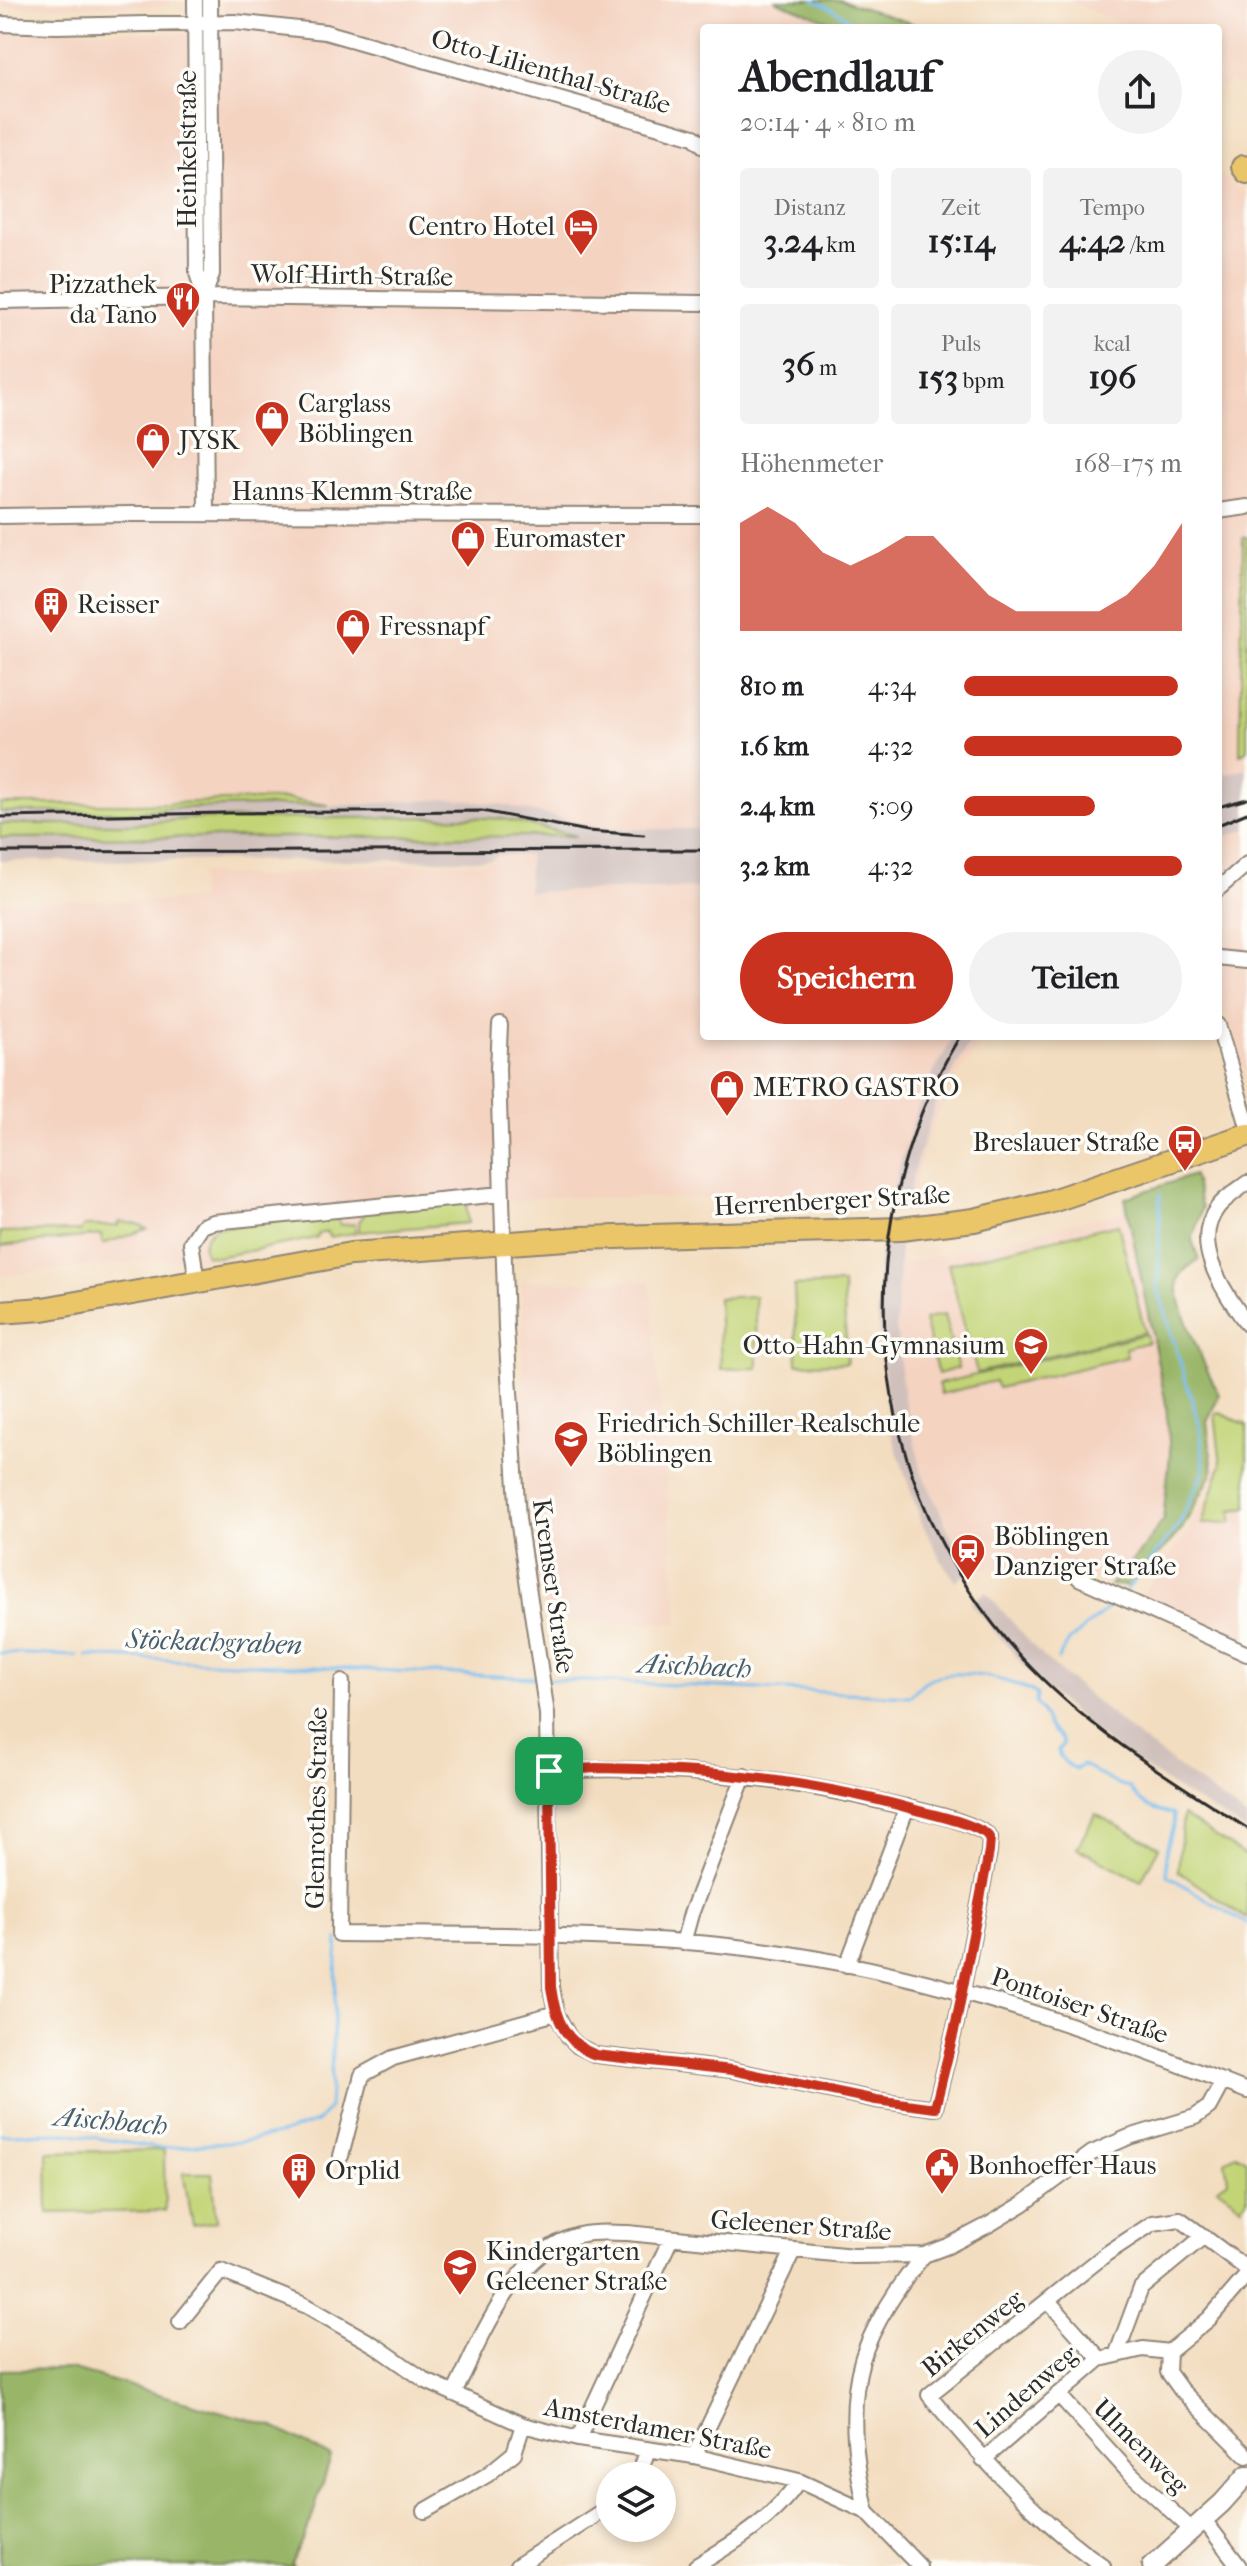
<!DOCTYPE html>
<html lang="de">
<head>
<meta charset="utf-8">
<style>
  body { margin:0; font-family:"IM FELL French Canon",serif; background:#f2f2f2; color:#202124; height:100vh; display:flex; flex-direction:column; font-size:30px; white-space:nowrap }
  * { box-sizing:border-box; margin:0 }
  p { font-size:26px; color:#757577 }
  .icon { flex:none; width:44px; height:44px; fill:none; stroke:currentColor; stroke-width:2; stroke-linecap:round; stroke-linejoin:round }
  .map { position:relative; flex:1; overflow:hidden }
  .drawer { position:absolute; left:700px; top:24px; width:522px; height:1016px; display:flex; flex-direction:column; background:#fff; border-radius:8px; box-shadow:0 4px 12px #0003 }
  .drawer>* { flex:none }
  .buttons { position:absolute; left:596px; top:2462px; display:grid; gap:16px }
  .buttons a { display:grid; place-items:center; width:80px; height:80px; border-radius:50%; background:#fff; box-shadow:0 4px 12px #0003; font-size:40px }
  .pin { position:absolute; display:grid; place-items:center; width:68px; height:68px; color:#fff; margin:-34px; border-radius:16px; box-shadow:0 4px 12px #0006 }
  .round { display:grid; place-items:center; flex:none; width:84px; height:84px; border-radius:42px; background:#f2f2f2 }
  .headline { display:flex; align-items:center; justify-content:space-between; height:136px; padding:0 40px }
  h1 { font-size:44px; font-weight:800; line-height:60px }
  .stats { display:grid; grid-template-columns:repeat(3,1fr); gap:12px; height:136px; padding:8px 40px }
  .stats div { display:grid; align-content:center; border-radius:8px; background:#f2f2f2; text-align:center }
  .stats b { font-size:34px; font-weight:800 }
  .stats small { font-size:22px; font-weight:400 }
  .stats p { font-size:22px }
  .chart { height:224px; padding:16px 40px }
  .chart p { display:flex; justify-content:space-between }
  .chart svg { width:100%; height:144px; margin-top:8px; fill:#c8321e; opacity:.7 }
  .primary-button { display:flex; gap:16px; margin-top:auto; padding:16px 40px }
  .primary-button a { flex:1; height:92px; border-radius:48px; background:#c8321e; color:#fff; font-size:32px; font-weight:800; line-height:92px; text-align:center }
  .primary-button a+a { background:#f2f2f2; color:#202124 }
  ul { padding:0 40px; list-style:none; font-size:26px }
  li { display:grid; grid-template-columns:128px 96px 1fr; align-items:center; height:60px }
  li i { height:20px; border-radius:10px; background:#c8321e }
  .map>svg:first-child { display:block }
  .built { fill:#f4d3c1 }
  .industrial { fill:#d0c0bc }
  .green { fill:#c2d476; stroke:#768050; stroke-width:2 }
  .forest { fill:#99b667; stroke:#627049; stroke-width:2 }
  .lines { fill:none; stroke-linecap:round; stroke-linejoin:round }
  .stream { stroke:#77bced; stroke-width:3 }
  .minor-casing { stroke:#8f8476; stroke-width:18 }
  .tertiary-casing { stroke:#8f8476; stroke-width:22 }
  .primary-casing { stroke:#8f8476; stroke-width:26 }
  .minor { stroke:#fff; stroke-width:14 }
  .tertiary { stroke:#fff; stroke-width:18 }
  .primary { stroke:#eac669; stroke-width:22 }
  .rail { stroke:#2b2b2b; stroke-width:3 }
  .route-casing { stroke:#fff; stroke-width:16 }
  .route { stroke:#c8321e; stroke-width:10 }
  .labels { text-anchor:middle; stroke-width:7; stroke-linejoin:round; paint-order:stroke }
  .street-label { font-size:26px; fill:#2b2b2b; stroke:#fdfcf7 }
  .poi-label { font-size:26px; fill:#2b2b2b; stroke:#fdfcf7; text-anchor:start }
  .water-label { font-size:28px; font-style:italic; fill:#465e6f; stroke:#fdfcf7 }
</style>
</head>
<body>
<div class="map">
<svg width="1247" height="2566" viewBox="0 0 1247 2566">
  <rect width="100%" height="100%" fill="#fdfcf7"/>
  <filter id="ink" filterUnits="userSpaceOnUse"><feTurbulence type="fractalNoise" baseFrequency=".0125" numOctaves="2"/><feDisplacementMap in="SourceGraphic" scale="16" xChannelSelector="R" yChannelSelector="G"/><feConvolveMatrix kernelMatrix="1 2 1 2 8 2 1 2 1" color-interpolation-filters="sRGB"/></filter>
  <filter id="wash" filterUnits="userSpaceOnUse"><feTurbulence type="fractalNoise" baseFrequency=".006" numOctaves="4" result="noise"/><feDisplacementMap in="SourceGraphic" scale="32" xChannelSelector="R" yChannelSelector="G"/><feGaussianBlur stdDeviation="1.8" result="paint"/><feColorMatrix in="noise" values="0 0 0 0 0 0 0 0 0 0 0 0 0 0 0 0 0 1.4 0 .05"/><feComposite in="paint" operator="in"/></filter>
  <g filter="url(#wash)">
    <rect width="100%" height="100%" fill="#f3ddc0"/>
    <path class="built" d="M 0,0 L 171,0 L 170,6 L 0,7 Z
      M 223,0 L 774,0 L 826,20 L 835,28 L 704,28 L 704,1036 L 986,1036 L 951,1084 L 923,1150 L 912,1200 L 543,1197 L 456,1211 L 386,1230 L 329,1237 L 327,1232 L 318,1234 L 317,1238 L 217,1258 L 155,1260 L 0,1276 L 0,901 L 199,900 L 201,873 L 264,877 L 341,866 L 484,863 L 499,855 L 606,856 L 447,799 L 329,804 L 286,798 L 0,804 L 0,29 L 164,33 L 226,30 Z
      M 1066,0 L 1247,0 L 1247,89 L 1230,82 L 1222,89 L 1218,86 L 1218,28 L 1131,28 Z
      M 1218,172 L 1247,196 L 1247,1082 L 1227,1015 L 1218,1013 Z
      M 1128,1210 L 1166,1404 L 1170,1454 L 1163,1520 L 1142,1550 L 1110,1585 L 1053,1563 L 973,1570 L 937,1508 L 922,1472 L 911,1433 L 904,1399 L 896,1327 L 898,1265 Z
      M 521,1281 L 650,1281 L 678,1623 L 548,1621 L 535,1576 L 525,1495 Z
      M 1247,1443 L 1247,1654 L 1135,1604 L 1192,1525 L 1208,1495 L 1215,1467 Z"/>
    <path class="industrial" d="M 1247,768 L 1247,829 L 1218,839 L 1218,776 Z
      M 447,799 L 500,804 L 605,829 L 704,829 L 704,888 L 528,892 L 529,855 L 499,855 L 490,860 L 0,861 L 0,838 L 573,835 L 504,819 L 468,817 L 187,819 L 133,824 L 0,824 L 0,812 L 136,812 L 170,808 L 327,806 Z
      M 954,1036 L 973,1036 L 935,1106 L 916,1163 L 905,1210 L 886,1211 L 915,1115 L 928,1083 Z
      M 880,1246 L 900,1246 L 896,1327 L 904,1399 L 922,1472 L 952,1538 L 973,1570 L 956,1581 L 942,1562 L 921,1521 L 891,1433 L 877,1312 Z
      M 986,1592 L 1042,1656 L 1063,1674 L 1138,1737 L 1247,1818 L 1247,1831 L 1180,1791 L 1107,1742 L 1036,1680 L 970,1602 Z"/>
    <path class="green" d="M 1247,537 L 1247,751 L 1240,754 L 1243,538 Z
      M 286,799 L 329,805 L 170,808 L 136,812 L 0,812 L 0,804 L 138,804 Z
      M 468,817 L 504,819 L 576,836 L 0,838 L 0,824 L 133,824 L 187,819 Z
      M 466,1201 L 468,1223 L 359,1232 L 359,1222 L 366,1212 Z
      M 334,1215 L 341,1225 L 355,1224 L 355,1233 L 329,1237 L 327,1232 L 318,1234 L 317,1238 L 217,1257 L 206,1255 C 200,1244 205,1235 215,1228 Z
      M 119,1222 L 138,1224 L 147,1229 L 103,1244 L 101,1235 L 1,1246 L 0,1254 L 0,1232 L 80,1231 L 84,1226 L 119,1226 Z
      M 1118,1224 L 1145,1332 L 977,1373 L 948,1264 Z
      M 843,1284 L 847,1363 L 797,1364 L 794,1286 Z
      M 755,1296 L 758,1368 L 721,1369 L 718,1298 Z
      M 944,1315 L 958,1368 L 938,1374 L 924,1320 Z
      M 1146,1334 L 1148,1342 L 1125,1348 L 1127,1357 L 998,1388 L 995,1381 L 941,1394 L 938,1384 Z
      M 1220,1413 L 1247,1425 L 1247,1508 L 1232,1510 L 1232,1522 L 1202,1524 L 1221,1465 L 1215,1414 Z
      M 1095,1814 L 1159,1847 L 1141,1881 L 1077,1848 Z
      M 1183,1815 L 1247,1857 L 1247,1919 L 1178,1871 Z
      M 164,2150 L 165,2211 L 48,2213 L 47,2152 Z
      M 1236,2154 L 1247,2160 L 1247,2199 L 1242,2206 L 1217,2188 L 1228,2180 L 1225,2161 Z
      M 183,2173 L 212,2173 L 217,2221 L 193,2225 Z"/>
    <path class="forest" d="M 774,0 L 840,0 L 920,26 L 919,28 L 835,28 L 826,20 Z
      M 1193,1175 L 1202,1208 L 1192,1240 L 1199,1260 C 1191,1265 1179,1272 1178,1282 C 1175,1307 1208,1371 1219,1395 L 1207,1422 L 1213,1472 L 1182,1529 L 1130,1586 L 1110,1585 L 1142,1550 L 1163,1520 L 1170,1454 L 1166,1404 L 1125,1198 Z
      M 70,2369 L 272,2426 L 331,2457 L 310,2524 L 291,2563 L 293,2566 L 0,2566 L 0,2370 Z"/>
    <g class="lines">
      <path class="stream" d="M 814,0 L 841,14 L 858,28
        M 1125,1592 L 1179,1524 L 1204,1470 L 1200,1427 L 1158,1289 L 1160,1195
        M 0,1653 L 78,1656
        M 87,1656 L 538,1678
        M 1058,1659 L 1069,1641 L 1117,1601
        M 546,1679 L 910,1696 C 914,1692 919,1686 924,1682 C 950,1664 1012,1679 1037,1694 L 1036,1704 C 1045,1714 1044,1719 1050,1728 C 1055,1736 1061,1736 1063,1745 L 1058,1750 C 1058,1757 1069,1767 1076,1769 L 1082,1765 C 1099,1770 1105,1783 1129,1787 C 1139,1803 1155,1812 1173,1814 C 1176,1828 1167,1839 1166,1854 C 1165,1860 1167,1868 1167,1875 L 1247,1924
        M 0,2134 L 67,2133 L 159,2148 L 239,2142 L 283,2133 L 317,2122 L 329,2108 L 338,1939"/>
    </g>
  </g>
  <g filter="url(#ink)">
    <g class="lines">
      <defs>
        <path id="minor" d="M 195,0 L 197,273 L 204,297 L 206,514
          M 0,24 L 56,26 L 235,22 L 325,32 L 674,131 L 694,137 L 704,146
          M 204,297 L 212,274 L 210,0
          M 0,301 L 204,297 L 704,303
          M 1218,511 L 1247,507
          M 0,516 L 130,514 L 704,515
          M 1218,889 L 1247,864
          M 1218,958 L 1247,961
          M 500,1025 L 498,1069 L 506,1328 L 518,1519 L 547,1714 L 551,1987 L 556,2013 L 569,2037 L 578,2046 L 596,2055 L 732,2070 L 876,2100 L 935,2108 L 956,2023 L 989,1852 L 990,1838 L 985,1833 C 960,1818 925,1812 897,1805 C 782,1777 667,1764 549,1771
          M 1218,1025 L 1247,1123
          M 1247,1183 C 1238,1190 1226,1197 1218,1207 C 1189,1244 1224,1291 1247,1324
          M 197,1281 L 191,1243 L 202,1226 L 213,1222 L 501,1194
          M 1079,1578 L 1247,1654
          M 342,1682 L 339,1934 C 465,1935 593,1933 719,1945 C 902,1963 1078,2023 1247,2091
          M 683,1943 L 691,1914 L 744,1776
          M 847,1965 L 907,1807
          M 341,2156 L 362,2075 L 393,2058 L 556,2013
          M 1049,2302 L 1100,2359
          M 180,2322 L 221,2271 L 307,2306 L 376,2346 L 426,2381 L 523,2425 L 578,2439 L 694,2456 L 799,2481 L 867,2512 L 919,2566
          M 1169,2352 L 1168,2372 L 1181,2390 L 1247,2456
          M 1117,2353 L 1141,2288 L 1204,2236
          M 454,2394 C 480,2340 515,2250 579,2235 C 595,2231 612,2233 628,2233 L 853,2256 L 924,2255 L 948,2246 L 990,2224 L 1023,2204 L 1092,2153 L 1129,2137 L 1195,2117 L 1209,2107 L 1223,2081
          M 1058,2394 L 1126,2469 L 1192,2530
          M 578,2439 L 671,2238
          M 694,2456 L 793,2251
          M 983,2460 L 1100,2359 L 1143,2349 L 1169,2352 L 1209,2319 L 1247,2275
          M 638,2476 L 648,2450
          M 425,2511 L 487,2475 L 514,2453 L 523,2425
          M 867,2512 C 855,2464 848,2409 862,2360 C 872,2326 901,2282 924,2255
          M 1204,2520 L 1239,2566
          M 517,2566 L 610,2506
          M 696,2566 C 737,2541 771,2521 799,2481
          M 1103,2566 C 1035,2519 982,2458 929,2395 L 1106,2254 L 1153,2223 L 1180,2219 L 1247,2269"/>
        <path id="tertiary" d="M 1152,2566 L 1222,2503 L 1247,2475"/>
        <path id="primary" d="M 1243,167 L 1247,172
          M 0,1312 L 43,1309 L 351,1254 L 581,1238 L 901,1229 L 974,1220 L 1049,1202 L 1247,1135"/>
      </defs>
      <use href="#minor" class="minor-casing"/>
      <use href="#tertiary" class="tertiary-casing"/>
      <use href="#primary" class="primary-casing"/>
      <use href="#minor" class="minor"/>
      <use href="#tertiary" class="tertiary"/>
      <use href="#primary" class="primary"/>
      <path class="rail" d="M 1218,807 L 1247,799
        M 0,817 L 225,813 L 482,811 L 588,831 L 644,835
        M 1218,825 L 1247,813
        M 0,852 L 704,850
        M 960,1036 C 840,1235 864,1485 1021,1657 C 1086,1728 1167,1777 1247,1828"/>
    </g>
  </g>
  <g class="lines" filter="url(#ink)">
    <defs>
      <path id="route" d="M 596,1768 C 705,1769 811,1780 916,1810 C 938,1816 965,1821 985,1833 L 990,1838 L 989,1852 L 956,2023 L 935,2108 L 876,2100 L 732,2070 L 596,2055 C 565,2044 555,2017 551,1987 L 549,1771 Z"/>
    </defs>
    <use href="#route" class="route-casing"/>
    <use href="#route" class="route"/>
  </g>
  <defs>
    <symbol id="hotel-pin" viewBox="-11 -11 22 30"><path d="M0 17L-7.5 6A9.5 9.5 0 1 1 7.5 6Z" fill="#c8321e" stroke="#fdfcf7"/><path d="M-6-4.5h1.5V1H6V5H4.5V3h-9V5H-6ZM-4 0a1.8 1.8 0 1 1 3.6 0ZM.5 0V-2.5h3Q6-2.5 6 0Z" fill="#fff"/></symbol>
    <symbol id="restaurant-pin" viewBox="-11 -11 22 30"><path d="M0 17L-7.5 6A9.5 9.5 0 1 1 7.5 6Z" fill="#c8321e" stroke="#fdfcf7"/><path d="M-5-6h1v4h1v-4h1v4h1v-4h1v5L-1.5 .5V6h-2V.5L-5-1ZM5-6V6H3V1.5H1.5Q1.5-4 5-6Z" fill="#fff"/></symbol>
    <symbol id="shop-pin" viewBox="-11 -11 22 30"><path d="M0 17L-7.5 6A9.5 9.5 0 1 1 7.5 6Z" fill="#c8321e" stroke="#fdfcf7"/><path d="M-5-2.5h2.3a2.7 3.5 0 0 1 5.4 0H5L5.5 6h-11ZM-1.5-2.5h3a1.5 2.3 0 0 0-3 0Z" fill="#fff"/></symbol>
    <symbol id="building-pin" viewBox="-11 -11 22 30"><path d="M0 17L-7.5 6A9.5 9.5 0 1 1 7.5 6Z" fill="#c8321e" stroke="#fdfcf7"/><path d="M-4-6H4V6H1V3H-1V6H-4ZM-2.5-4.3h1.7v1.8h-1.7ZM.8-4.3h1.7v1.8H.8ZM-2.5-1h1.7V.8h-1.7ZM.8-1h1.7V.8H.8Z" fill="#fff"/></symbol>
    <symbol id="bus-pin" viewBox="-11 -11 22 30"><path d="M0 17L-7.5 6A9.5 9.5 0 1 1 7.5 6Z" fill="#c8321e" stroke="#fdfcf7"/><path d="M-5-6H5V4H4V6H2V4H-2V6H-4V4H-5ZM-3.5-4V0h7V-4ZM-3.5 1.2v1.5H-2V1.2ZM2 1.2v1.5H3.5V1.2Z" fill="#fff"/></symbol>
    <symbol id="school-pin" viewBox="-11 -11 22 30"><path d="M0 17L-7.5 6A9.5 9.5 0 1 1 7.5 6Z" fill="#c8321e" stroke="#fdfcf7"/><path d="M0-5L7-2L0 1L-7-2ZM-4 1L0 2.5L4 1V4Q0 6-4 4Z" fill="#fff"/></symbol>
    <symbol id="station-pin" viewBox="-11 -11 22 30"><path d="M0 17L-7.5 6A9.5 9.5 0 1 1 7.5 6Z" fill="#c8321e" stroke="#fdfcf7"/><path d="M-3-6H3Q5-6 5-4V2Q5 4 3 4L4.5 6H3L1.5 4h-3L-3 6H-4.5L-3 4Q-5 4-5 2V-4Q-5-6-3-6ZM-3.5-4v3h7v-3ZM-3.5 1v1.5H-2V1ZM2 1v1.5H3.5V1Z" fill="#fff"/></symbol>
    <symbol id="civic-pin" viewBox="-11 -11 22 30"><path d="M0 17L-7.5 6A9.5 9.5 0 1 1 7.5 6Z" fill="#c8321e" stroke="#fdfcf7"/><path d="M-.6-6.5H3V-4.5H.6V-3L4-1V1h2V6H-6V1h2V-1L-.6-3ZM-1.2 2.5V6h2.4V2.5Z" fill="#fff"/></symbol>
  </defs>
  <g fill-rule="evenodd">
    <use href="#hotel-pin" x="561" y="206" width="40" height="54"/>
    <use href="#restaurant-pin" x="163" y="279" width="40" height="54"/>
    <use href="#shop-pin" x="252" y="398" width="40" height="54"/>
    <use href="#shop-pin" x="133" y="420" width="40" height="54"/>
    <use href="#shop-pin" x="448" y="518" width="40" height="54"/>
    <use href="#building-pin" x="31" y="584" width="40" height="54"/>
    <use href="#shop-pin" x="333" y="606" width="40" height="54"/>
    <use href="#shop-pin" x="707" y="1067" width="40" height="54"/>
    <use href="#bus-pin" x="1165" y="1122" width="40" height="54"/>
    <use href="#school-pin" x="1011" y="1325" width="40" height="54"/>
    <use href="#school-pin" x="551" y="1418" width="40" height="54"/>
    <use href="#station-pin" x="948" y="1531" width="40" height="54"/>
    <use href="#civic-pin" x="922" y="2145" width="40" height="54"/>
    <use href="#building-pin" x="279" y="2150" width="40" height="54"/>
    <use href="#school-pin" x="440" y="2246" width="40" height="54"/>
  </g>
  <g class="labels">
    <g class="street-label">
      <text transform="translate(551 71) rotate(16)" y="9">Otto-Lilienthal-Straße</text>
      <text transform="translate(187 149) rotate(-90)" y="9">Heinkelstraße</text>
      <text transform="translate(352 275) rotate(1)" y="9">Wolf-Hirth-Straße</text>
      <text x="352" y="500">Hanns-Klemm-Straße</text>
      <text transform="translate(832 1200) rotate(-3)" y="9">Herrenberger Straße</text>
      <text transform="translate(554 1586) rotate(82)" y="9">Kremser Straße</text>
      <text transform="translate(316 1808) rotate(-89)" y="9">Glenrothes Straße</text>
      <text transform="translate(1080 2005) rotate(19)" y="9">Pontoiser Straße</text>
      <text transform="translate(801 2225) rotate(4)" y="9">Geleener Straße</text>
      <text transform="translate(972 2333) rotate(-39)" y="9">Birkenweg</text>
      <text transform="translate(1026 2391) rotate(-41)" y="9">Lindenweg</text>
      <text transform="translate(658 2428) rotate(11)" y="9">Amsterdamer Straße</text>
      <text transform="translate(1141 2446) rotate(45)" y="9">Ulmenweg</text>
    </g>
    <g class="poi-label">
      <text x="555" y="235" text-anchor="end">Centro Hotel</text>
      <text x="157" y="293" text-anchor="end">Pizzathek<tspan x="157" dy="30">da Tano</tspan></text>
      <text x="298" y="412">Carglass<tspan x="298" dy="30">Böblingen</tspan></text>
      <text x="179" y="449">JYSK</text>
      <text x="494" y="547">Euromaster</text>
      <text x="77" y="613">Reisser</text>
      <text x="379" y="635">Fressnapf</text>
      <text x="753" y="1096">METRO GASTRO</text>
      <text x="1159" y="1151" text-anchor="end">Breslauer Straße</text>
      <text x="1005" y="1354" text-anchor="end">Otto-Hahn-Gymnasium</text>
      <text x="597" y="1432">Friedrich-Schiller-Realschule<tspan x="597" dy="30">Böblingen</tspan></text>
      <text x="994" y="1545">Böblingen<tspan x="994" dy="30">Danziger Straße</tspan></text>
      <text x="968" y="2174">Bonhoeffer-Haus</text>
      <text x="325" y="2179">Orplid</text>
      <text x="486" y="2260">Kindergarten<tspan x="486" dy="30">Geleener Straße</tspan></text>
    </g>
    <g class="water-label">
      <text transform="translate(214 1641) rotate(2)" y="10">Stöckachgraben</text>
      <text transform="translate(695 1665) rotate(3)" y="10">Aischbach</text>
      <text transform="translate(111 2120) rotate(5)" y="10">Aischbach</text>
    </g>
  </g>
</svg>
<div class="buttons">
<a><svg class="icon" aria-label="layers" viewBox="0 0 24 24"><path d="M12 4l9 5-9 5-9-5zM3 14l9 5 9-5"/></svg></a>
</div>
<div class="pin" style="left:549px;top:1771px;background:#1e9e55"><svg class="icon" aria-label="arrive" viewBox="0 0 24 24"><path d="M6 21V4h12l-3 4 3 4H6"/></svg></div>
<section class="drawer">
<div class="headline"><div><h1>Abendlauf</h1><p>20:14 · 4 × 810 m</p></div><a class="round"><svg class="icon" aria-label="share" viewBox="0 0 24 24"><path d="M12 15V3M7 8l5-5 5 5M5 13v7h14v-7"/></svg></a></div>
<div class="stats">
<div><p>Distanz</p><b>3.24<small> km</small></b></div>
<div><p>Zeit</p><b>15:14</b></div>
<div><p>Tempo</p><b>4:42<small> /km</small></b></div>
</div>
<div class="stats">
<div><b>36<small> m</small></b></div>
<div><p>Puls</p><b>153<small> bpm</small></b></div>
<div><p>kcal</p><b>196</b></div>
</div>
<div class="chart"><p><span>Höhenmeter</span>168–175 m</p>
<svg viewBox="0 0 160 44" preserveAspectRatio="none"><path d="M0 44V11L10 6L20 11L30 20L40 24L50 20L60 15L70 15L80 24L90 33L100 38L110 38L120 38L130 38L140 33L150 24L160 11V44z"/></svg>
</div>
<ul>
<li><b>810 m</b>4:34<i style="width:98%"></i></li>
<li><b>1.6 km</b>4:32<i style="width:100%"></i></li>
<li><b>2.4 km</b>5:09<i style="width:60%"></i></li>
<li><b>3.2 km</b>4:32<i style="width:100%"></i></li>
</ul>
<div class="primary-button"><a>Speichern</a><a>Teilen</a></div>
</section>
</div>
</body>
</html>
